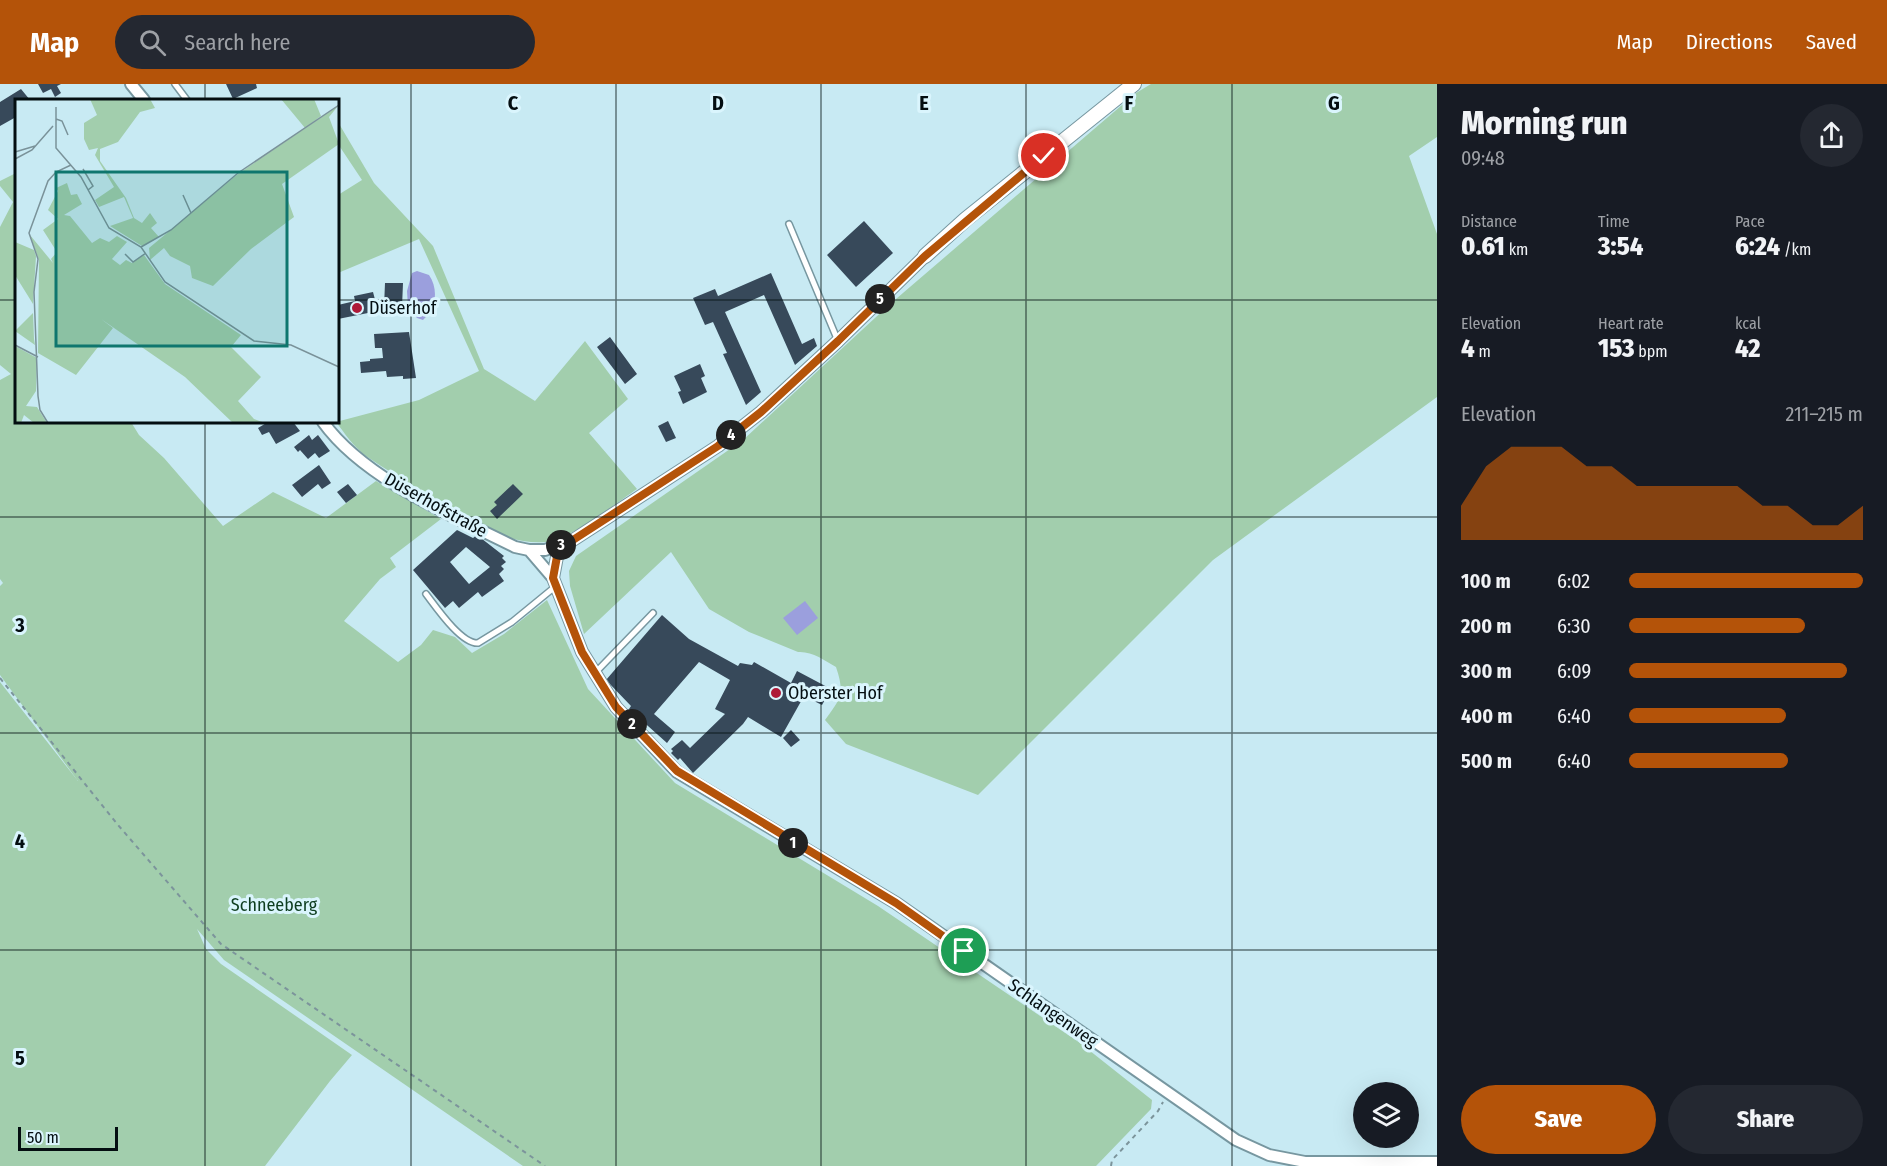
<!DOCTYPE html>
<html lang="en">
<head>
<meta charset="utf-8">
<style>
  body { margin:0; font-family:"Fira Sans Condensed",sans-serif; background:#242831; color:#f1f3f6; height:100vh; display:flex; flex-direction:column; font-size:22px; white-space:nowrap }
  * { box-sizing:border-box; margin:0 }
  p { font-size:20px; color:#9ea1a6 }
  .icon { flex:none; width:33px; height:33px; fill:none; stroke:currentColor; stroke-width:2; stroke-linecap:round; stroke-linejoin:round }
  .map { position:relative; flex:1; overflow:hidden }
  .panel { display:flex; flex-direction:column; background:#171b24; width:450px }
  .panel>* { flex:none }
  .buttons { position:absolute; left:1353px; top:998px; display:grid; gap:12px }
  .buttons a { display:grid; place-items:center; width:66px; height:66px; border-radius:50%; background:#171b24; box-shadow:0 6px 24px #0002; font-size:30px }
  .scale { position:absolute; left:18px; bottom:15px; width:100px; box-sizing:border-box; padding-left:6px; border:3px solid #040e11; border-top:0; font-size:16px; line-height:21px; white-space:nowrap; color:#040e11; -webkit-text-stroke:4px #daf5fd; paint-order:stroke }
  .pin { position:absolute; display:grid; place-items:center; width:51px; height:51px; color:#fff; margin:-26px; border:3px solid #fff; border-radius:50%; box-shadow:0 2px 6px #0007 }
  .km { position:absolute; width:30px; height:30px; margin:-15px; border-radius:50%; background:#222; color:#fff; font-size:16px; line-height:30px; text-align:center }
  .round { display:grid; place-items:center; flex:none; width:63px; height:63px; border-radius:32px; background:#242831 }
  .head { display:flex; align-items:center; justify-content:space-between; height:102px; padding:0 24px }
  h1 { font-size:33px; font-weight:800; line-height:45px }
  .metrics { display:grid; grid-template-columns:repeat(3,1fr); gap:9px; height:102px; padding:6px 24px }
  .metrics div { display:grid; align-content:center }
  .metrics b { font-size:26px; font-weight:800 }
  .metrics small { font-size:16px; font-weight:400 }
  .metrics p { font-size:16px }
  .chart { height:168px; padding:12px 24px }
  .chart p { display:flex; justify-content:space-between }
  .chart svg { width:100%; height:108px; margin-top:6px; fill:#b45309; opacity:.7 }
  .button { display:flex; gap:12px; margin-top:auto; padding:12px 24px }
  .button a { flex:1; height:69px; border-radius:36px; background:#b45309; color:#fff; font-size:24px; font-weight:800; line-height:69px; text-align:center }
  .button a+a { background:#242831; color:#f1f3f6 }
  ul { padding:0 24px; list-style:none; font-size:20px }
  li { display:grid; grid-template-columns:96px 72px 1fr; align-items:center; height:45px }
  li i { height:15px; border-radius:8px; background:#b45309 }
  header { display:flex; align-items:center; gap:36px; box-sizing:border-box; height:84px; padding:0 30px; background:#b45309; color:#fff }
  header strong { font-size:28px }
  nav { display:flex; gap:33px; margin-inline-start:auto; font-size:21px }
  .search { width:420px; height:54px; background:#242831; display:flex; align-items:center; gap:15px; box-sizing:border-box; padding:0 21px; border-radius:33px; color:#9ea1a6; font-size:22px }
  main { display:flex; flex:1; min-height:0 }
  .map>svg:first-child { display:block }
  .green { fill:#a2cead }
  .water { fill:#9b9fdd }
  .building { fill:#37495a; fill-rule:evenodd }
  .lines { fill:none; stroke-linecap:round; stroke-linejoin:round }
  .service-casing { stroke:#7797a0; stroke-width:8 }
  .minor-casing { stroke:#7797a0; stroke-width:14 }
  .tertiary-casing { stroke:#7797a0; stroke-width:16 }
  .path { stroke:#7c949b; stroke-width:2; stroke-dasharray:4.5 4.5; stroke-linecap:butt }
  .service { stroke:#fff; stroke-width:5 }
  .minor { stroke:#fff; stroke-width:10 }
  .tertiary { stroke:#fff; stroke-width:14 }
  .route-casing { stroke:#fff; stroke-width:12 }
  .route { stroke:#b45309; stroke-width:8 }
  .grid { fill:none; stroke:#040e11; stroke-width:1.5; stroke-opacity:0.55 }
  .poi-dot { fill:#ae1a38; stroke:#daf5fd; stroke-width:2 }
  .labels { text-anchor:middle; stroke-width:6; stroke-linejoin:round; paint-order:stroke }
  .poi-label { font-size:18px; fill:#040e11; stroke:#daf5fd; text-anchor:start }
  .street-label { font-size:18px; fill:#040e11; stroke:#daf5fd }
  .park-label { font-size:18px; fill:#0d3d1f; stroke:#daf5fd }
  .inset-road { fill:none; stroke:#7a9299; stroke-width:1.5 }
  .view { fill:#0f766e; fill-opacity:0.15; stroke:#0f766e; stroke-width:3 }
  .inset-edge { fill:none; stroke:#040e11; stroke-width:3 }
  .grid-label { font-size:20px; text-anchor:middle; font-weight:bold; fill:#040e11; stroke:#daf5fd; stroke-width:6; stroke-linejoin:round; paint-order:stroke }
</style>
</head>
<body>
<header>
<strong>Map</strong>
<div class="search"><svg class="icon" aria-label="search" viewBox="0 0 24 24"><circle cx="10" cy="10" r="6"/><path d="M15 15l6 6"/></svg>Search here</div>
<nav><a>Map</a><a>Directions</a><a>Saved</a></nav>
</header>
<main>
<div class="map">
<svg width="1437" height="1082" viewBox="0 0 1437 1082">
  <rect width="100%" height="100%" fill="#c8eaf3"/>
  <path class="green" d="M 1151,0 L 1437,0 L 1437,53 L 1409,72 L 1437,150 L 1437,313 L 1213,476 L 978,711 L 846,660 L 825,636 C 841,614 845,610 836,583 C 824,576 812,567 798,568 L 749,548 L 709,525 L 671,468 L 584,550 L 570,502 L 569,487 L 576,472 L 743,356 L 889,221 L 1136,9 Z
    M 338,38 L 374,99 L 433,162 L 484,285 L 535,317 L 585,257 L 628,315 L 589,349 L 637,405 C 615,420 571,455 546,458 C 504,462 463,431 429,411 C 408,398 386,386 366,372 C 354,363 345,350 336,338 L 419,316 L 479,287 L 419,155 L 338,189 L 338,111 L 362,96 L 338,60 Z
    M 16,89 L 16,338 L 131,338 L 139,351 L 164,374 L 223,442 L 273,408 L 326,434 L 376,397 L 441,435 L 390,474 L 396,483 L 380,495 L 344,537 L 398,578 L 421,561 L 433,546 L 455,553 L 472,569 L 504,550 L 547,516 L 588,605 L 675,699 L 878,822 L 1080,959 L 1152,1016 L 1151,1025 L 1096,1082 L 523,1082 L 224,876 L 197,845 L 206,865 L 221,880 L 352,971 L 330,997 L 265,1082 L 0,1082 L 0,598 L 78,697 L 0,591 L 0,502 L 3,499 L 0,495 L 0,296 L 11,290 L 0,281 L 0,143 L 13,118 L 0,102 L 0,97 Z"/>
  <path class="water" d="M 417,187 L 429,191 C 439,206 436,224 423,236 L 417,234 L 408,223 L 407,207 L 412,189 Z
    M 805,517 L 818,534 L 797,551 L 783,534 Z"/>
  <path class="building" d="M 38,0 L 61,0 L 57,2 L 61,9 L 55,13 L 51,5 L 43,9 Z
    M 226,0 L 256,0 L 257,4 L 233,15 Z
    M 21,5 L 30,16 L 16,16 L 16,33 L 0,42 L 0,18 Z
    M 864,137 L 893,169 L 856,203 L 827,171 Z
    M 771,189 L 802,260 L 814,254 L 817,262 L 795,281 L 764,211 L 725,228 L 761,308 L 746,321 L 723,270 L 727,269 L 713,238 L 705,241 L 693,214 L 715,205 L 718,212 Z
    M 385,199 L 403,199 L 402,223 L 384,223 Z
    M 373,208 L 378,227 L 338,235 L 338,221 L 355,217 L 354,212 Z
    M 409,248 L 416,294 L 403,295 L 403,292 L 387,293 L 386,287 L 361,289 L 360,278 L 370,277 L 370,275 L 383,274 L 382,264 L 375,264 L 374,250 Z
    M 610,253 L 637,290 L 625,300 L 597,263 Z
    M 700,280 L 705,292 L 701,294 L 707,308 L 683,320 L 678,308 L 681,307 L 674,292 Z
    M 668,337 L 676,354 L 666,358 L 658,342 Z
    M 268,338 L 293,338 L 300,347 L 276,360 L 269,348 L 262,351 L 258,344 Z
    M 309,351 L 312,356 L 318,351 L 330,367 L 319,374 L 315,369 L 308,375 L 300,366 L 298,368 L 294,363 Z
    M 319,381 L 331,399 L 322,405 L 318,400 L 302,413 L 292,401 Z
    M 348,400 L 357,411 L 346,419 L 337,408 Z
    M 513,400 L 523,410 L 497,435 L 490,427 L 497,421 L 494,418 Z
    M 457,446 L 473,454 L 477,451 L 504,472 L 502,474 L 506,478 L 501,482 L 504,485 L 499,490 L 504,497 L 482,513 L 478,508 L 459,524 L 453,517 L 445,524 L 413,486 ZM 466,463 L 490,483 L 469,500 L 450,478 Z
    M 662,531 L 689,555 L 738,582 L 740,579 L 752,581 L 754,578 L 791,599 L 797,587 L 831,605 L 822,621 L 804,612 L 781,653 L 748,633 L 743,640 L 693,689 L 680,674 L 678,676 L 671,669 L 673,667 L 671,665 L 682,656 L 690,664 L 725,630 L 715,625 L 730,596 L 699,578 L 654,630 L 675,648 L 667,659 L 629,625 L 631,622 L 606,596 Z
    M 791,646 L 800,656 L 791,663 L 783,654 Z"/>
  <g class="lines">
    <defs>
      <path id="service" d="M 175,0 L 187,16
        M 789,140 L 838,257
        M 426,510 C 436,523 461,560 478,559 L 512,538 L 556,502
        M 595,589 L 653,529"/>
      <path id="minor" d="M 131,0 L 144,16
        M 323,338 C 364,395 453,432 515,463 L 529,466 L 545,466 L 573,456 L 718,362 L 761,328 L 838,257 L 925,172
        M 529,466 L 553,494 L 582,568 L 616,623 L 677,688 L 896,819 L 1236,1056 L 1269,1071 L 1305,1078 L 1437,1078
        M 553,494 L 559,462"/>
      <path id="tertiary" d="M 925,172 L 966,135 L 1134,0"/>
    </defs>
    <use href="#service" class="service-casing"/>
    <use href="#minor" class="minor-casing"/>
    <use href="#tertiary" class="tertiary-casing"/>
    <path class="path" d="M 0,594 L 118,741 L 221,860 L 545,1082
      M 1111,1082 L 1112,1076 L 1158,1027 L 1163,1018"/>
    <use href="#service" class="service"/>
    <use href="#minor" class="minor"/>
    <use href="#tertiary" class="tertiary"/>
  </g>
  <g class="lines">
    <defs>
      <path id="route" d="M 964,867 L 896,819 L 677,687 L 616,623 L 582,568 L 553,494 L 559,462 L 573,456 L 718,362 L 761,328 L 838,257 L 925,172 L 1044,72"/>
    </defs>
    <use href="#route" class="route-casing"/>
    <use href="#route" class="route"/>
  </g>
  <path class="grid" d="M 205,0 L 205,16M 411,0 L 411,1082M 616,0 L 616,1082M 821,0 L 821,1082M 1026,0 L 1026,1082M 1232,0 L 1232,1082M 0,216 L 16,216M 338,216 L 1437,216M 205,338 L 205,1082M 0,433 L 1437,433M 0,649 L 1437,649M 0,866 L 1437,866"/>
  <g class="poi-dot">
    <circle cx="357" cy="224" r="6"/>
    <circle cx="776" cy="609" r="6"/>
  </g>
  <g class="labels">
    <g class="poi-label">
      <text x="369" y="230">Düserhof</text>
      <text x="788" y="615">Oberster Hof</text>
    </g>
    <g class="street-label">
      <text transform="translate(436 421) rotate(29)" y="6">Düserhofstraße</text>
      <text transform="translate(1053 929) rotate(35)" y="6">Schlangenweg</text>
    </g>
    <g class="park-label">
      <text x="274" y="827">Schneeberg</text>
    </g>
  </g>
  <g transform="translate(15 15)">
    <rect width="324" height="324" fill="#c8eaf3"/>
    <path d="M 75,0 L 135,0 L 140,9 L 125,13 L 103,43 L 85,50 L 85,62 L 111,99 L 119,119 L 127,124 L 135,114 L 142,124 L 136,129 L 144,138 L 127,147 L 95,127 L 118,119 L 109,98 L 84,108 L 80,101 L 99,88 L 80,56 L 83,49 L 74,51 L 69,40 L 69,24 L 82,16 ZM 266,0 L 299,0 L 306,17 L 290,29 ZM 323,7 L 314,18 L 324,45 L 267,85 L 279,118 L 236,150 L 198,187 L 177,179 L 175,167 L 155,157 L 149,149 L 135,161 L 134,149 L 223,75 ZM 52,84 L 56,96 L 62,95 L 67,105 L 49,116 L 55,117 L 77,144 L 85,139 L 94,143 L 102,137 L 112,143 L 97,160 L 105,166 L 111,161 L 117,164 L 129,156 L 150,185 L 226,236 L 216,248 L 246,278 L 223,302 L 239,320 L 250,324 L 218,324 L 170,278 L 86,220 L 98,229 L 61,276 L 23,254 L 24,161 L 15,136 L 38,164 L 36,160 L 42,153 L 28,131 L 43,120 L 33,111 L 43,92 L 41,89 ZM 0,143 L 19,151 L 21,157 L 18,205 L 0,176 ZM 18,214 L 19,240 L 20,246 L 0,232 ZM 0,247 L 22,259 L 21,292 L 11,307 L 22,308 L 32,324 L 19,324 L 9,316 L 6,324 L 0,324 Z" fill="#a2cead"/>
    <path class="inset-road" d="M 41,8 L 41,49 L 66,78 L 94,129 L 126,148 L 150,183 L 239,242 L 276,246 L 324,268M 41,20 L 47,22 L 53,36M 0,53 L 20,47M 0,60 L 17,51 L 38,27M 68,70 L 78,87 L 73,91M 168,96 L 176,114M 126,148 L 156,131 L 223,74 L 324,6M 110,155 L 118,163 L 131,154M 0,246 L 23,258M 33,324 L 25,311 L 23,297 L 19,193 L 23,160 L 14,134 L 33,82 L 41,73 L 56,66"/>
    <path class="view" d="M 41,73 L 272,73 L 272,247 L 41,247 Z"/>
    <rect width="324" height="324" class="inset-edge"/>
  </g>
  <g class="grid-label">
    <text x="513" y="26">C</text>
    <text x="718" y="26">D</text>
    <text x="924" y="26">E</text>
    <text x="1129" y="26">F</text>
    <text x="1334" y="26">G</text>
    <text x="20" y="548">3</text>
    <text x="20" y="764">4</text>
    <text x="20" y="981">5</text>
  </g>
</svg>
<div class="buttons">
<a><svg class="icon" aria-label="layers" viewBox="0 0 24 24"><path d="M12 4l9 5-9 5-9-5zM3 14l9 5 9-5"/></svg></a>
</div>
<div class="scale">50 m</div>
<div class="pin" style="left:964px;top:867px;background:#1e9e55"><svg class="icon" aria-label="arrive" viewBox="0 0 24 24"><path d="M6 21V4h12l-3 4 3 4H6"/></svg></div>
<div class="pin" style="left:1044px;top:72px;background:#d93025"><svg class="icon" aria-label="check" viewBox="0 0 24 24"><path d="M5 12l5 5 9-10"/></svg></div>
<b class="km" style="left:793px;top:759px">1</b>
<b class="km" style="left:632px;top:640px">2</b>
<b class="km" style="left:561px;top:461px">3</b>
<b class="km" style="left:731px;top:351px">4</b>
<b class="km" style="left:880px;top:215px">5</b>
</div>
<section class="panel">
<div class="head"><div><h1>Morning run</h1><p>09:48</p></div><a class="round"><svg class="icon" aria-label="share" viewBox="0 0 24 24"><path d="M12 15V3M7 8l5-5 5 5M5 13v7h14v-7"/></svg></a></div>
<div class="metrics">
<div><p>Distance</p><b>0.61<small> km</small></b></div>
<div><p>Time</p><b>3:54</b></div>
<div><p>Pace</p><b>6:24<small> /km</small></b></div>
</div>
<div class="metrics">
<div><p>Elevation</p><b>4<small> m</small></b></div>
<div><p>Heart rate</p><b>153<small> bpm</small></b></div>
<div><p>kcal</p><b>42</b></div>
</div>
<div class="chart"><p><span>Elevation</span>211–215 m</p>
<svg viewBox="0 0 160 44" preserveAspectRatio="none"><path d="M0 44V30L10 14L20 6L30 6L40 6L50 14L60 14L70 22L80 22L90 22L100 22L110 22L120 30L130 30L140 38L150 38L160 30V44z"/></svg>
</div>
<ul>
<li><b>100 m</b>6:02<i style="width:100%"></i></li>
<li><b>200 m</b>6:30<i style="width:75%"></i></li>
<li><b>300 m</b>6:09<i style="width:93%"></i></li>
<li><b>400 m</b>6:40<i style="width:67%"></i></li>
<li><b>500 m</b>6:40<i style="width:68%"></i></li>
</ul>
<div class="button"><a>Save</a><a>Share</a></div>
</section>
</main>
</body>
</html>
